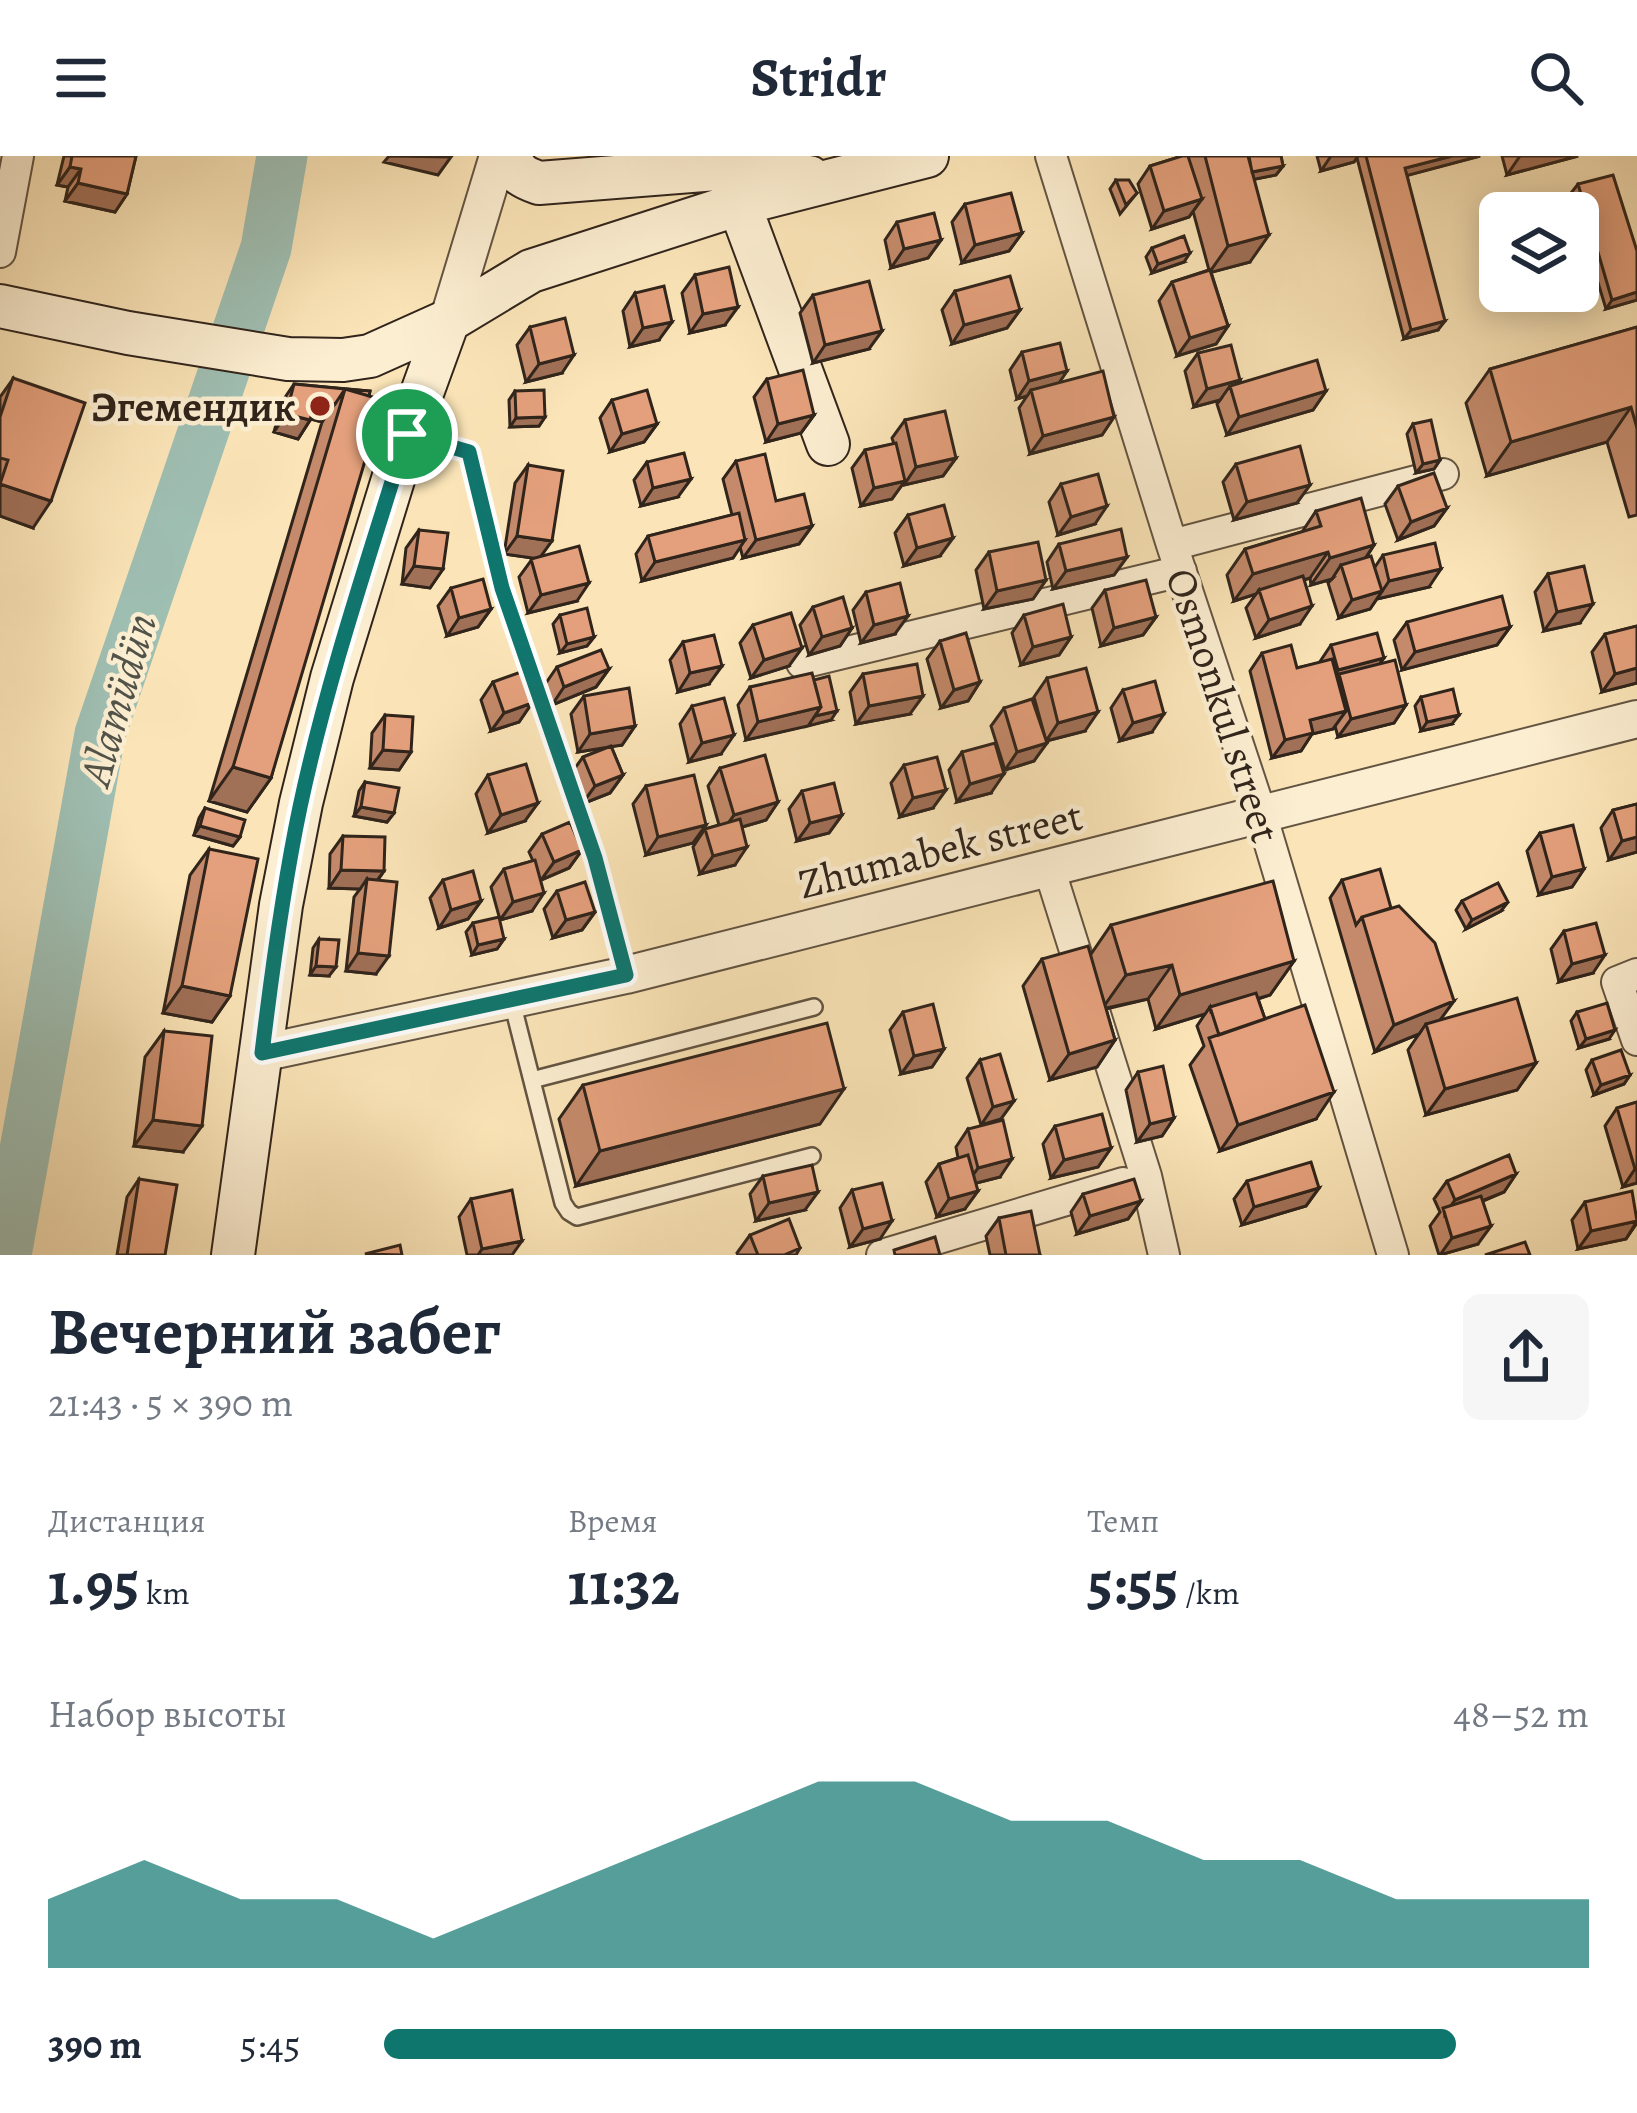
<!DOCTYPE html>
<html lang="ru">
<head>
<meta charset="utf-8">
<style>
  body { margin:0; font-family:Alegreya,serif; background:#f6f6f7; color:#1f2937; height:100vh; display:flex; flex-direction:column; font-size:45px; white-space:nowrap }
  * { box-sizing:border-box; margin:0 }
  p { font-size:39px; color:#747a83 }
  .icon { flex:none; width:66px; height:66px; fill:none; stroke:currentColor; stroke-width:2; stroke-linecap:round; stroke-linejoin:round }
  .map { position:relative; height:1099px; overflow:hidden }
  .details { display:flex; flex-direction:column; background:#fff; flex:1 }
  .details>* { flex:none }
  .tools { position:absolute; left:1479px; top:36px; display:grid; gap:24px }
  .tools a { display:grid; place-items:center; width:120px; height:120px; border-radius:18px; background:#fff; box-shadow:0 6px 30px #0003; font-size:60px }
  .pin { position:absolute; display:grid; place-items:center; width:102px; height:102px; color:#fff; margin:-51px; border:6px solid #fff; border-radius:50%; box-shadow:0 3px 12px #0007 }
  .round { display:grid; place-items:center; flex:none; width:126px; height:126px; border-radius:18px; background:#f6f6f7 }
  .overview { display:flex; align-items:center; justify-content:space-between; height:204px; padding:0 48px }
  h1 { font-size:66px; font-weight:700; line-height:90px }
  .figures { display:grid; grid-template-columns:repeat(3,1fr); gap:18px; height:204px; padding:12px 48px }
  .figures div { display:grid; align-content:center }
  .figures b { font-size:60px; font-weight:700 }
  .figures small { font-size:33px; font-weight:400 }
  .figures p { font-size:33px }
  .chart { height:336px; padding:24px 48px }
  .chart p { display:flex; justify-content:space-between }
  .chart svg { width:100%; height:216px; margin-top:12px; fill:#0f766e; opacity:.7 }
  ul { padding:0 48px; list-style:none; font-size:39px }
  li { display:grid; grid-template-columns:192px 144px 1fr; align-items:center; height:90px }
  li i { height:30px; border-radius:15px; background:#0f766e }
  header { display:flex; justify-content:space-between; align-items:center; height:156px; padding:0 48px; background:#fff; font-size:54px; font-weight:700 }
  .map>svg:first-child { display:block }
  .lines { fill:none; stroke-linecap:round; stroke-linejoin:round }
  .river { stroke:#9fbfb3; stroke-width:51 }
  .service-casing { stroke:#635442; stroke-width:20 }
  .minor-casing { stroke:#635442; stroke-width:34 }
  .tertiary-casing { stroke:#635442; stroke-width:40 }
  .secondary-casing { stroke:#30241b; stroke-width:46 }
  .service { stroke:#fceed1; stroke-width:15 }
  .minor { stroke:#fceed1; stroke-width:30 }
  .tertiary { stroke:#fceed1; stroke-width:36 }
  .secondary { stroke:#fceed1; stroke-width:42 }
  .wall { fill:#c48a6b; stroke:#30241b; stroke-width:3 }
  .shaded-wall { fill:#a07057; stroke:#30241b; stroke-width:3 }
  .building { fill:#e4a07c; stroke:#30241b; stroke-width:3 }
  .route-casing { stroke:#fff; stroke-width:24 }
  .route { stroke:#0f766e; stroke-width:15 }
  .poi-dot { fill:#8f2418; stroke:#fceed1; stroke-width:4.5 }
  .labels { text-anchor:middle; stroke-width:9; stroke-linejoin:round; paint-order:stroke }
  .poi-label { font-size:42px; font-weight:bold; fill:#30241b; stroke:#fceed1; text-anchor:end }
  .street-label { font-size:42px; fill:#30241b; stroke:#fceed1 }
  .water-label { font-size:45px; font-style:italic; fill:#515249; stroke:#fceed1 }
</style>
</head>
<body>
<header><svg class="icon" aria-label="menu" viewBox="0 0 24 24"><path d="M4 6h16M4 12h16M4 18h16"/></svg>Stridr<svg class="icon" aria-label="search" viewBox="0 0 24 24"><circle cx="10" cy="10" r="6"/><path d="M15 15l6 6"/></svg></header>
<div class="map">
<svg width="1637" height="1099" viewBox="0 0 1637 1099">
  <rect width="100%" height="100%" fill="#fbe5b8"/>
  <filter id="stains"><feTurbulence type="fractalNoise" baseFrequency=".00167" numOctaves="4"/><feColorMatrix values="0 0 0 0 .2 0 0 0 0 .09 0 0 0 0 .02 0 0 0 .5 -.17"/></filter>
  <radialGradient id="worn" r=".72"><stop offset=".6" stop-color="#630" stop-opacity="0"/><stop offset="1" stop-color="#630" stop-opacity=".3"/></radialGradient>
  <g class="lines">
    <path class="river" d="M 6,1099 L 100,578 L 266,92 L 282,0"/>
    <defs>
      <path id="service" d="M 408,278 L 469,297 L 502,432 L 595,702 L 626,819
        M 512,846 L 563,1047 L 569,1056 L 577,1061 L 812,1000
        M 532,924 L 814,851"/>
      <path id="minor" d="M 1051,0 L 1172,389 L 1261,658 L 1393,1099
        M 0,96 L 18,0
        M 1172,389 L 1443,318
        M 802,507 L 1181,415
        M 1049,712 L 1146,1020 L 1164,1099
        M 1637,818 L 1617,826 L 1637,884
        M 882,1099 L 1123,1027"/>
      <path id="tertiary" d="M 448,165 L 498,0
        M 262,897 L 626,819 L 1637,563"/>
      <path id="secondary" d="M 510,0 C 516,18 522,21 539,27 L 729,12 L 809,21
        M 0,150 L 128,177 L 288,203 L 343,204 L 370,200 L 448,165 L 531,115 L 739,48
        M 828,288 L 739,48 L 927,0
        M 233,1099 L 281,749 L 301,647 L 332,522 L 407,278 L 448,165"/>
    </defs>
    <use href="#service" class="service-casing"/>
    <use href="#minor" class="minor-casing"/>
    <use href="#tertiary" class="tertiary-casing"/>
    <use href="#secondary" class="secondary-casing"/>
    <use href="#service" class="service"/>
    <use href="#minor" class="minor"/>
    <use href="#tertiary" class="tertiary"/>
    <use href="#secondary" class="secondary"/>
  </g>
  <path class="wall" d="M 64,0 L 136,0 L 127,38 L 115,56 L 65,45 L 68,31 L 57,29 Z
    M 1182,0 L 1281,0 L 1283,10 L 1276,19 L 1254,23 L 1250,106 L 1211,116 L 1228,170 L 1216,188 L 1177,200 L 1159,145 L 1172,126 L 1209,114 L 1193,55 L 1189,61 L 1152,73 L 1138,28 L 1150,10 Z
    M 1317,0 L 1480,0 L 1407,19 L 1438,174 L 1404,183 L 1357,2 L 1354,6 L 1321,15 Z
    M 1502,0 L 1578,0 L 1507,19 Z
    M 1116,24 L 1137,37 L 1120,58 L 1110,33 Z
    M 1578,28 L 1637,95 L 1637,144 L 1606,153 L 1571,37 Z
    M 965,48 L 1022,77 L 1009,95 L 962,107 L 952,66 Z
    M 897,66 L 941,84 L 928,102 L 891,112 L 885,84 Z
    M 1152,92 L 1184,106 L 1152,117 L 1146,101 Z
    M 695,119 L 725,169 L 690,177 L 682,137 Z
    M 955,135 L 1020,154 L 1007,172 L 952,188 L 942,154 Z
    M 635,137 L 659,184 L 630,191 L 623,155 Z
    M 813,139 L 869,193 L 813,207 L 800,157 Z
    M 530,171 L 562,217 L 526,226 L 517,189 Z
    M 1637,171 L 1637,359 L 1629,361 L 1607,286 L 1487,320 L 1466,247 L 1490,213 Z
    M 1022,196 L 1067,215 L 1059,226 L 1114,261 L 1102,279 L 1030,298 L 1019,252 L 1027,240 L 1017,243 L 1010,214 Z
    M 1198,197 L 1240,224 L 1237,228 L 1326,235 L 1313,254 L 1227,279 L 1217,248 L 1220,244 L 1194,251 L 1185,215 Z
    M 13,223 L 33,372 L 0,360 L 0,241 Z
    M 767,223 L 814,259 L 801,277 L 766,286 L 754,241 Z
    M 294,228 L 370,235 L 271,622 L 247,656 L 209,645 L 322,266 L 311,263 L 298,283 L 274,276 L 282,246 Z
    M 515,235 L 545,261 L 539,270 L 510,271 L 509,244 Z
    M 612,244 L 657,268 L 644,286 L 610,296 L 600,262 Z
    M 905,264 L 956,302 L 943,320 L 904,329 L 903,327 L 892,343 L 861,350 L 852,312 L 865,294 L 894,288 L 892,282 Z
    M 1413,268 L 1440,304 L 1434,313 L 1416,317 L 1407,278 Z
    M 736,305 L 776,345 L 812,370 L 799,388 L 743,402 L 740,391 L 733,402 L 642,425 L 636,398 L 648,380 L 732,359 L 723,323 Z
    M 647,306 L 678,341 L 641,350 L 634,324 Z
    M 1236,308 L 1297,347 L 1234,364 L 1223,326 Z
    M 528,309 L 542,400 L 577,445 L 528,457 L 519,421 L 533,402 L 504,398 L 515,327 Z
    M 1061,328 L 1095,368 L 1058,379 L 1049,346 Z
    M 1398,330 L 1447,352 L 1434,370 L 1398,384 L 1385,348 Z
    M 1316,355 L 1374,389 L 1366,402 L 1375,411 L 1383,399 L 1429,431 L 1377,443 L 1370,453 L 1339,462 L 1328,427 L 1332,423 L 1311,429 L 1310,422 L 1304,424 L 1300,468 L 1256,482 L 1246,452 L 1256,438 L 1234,445 L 1227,419 L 1245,393 L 1302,376 Z
    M 908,359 L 940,400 L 904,410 L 895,377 Z
    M 419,374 L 443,413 L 430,432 L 402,428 L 406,392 Z
    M 1059,388 L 1127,401 L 1114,419 L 1053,433 L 1047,406 Z
    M 989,396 L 1046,424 L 1033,443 L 984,453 L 976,414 Z
    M 1548,418 L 1580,467 L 1544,475 L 1535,436 Z
    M 451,432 L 491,453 L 478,471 L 447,480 L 438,450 Z
    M 1105,434 L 1156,461 L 1143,479 L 1101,490 L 1092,452 Z
    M 866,436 L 895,478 L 861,487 L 853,454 Z
    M 813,451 L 852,472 L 840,490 L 809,499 L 800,469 Z
    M 560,459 L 594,481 L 587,490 L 560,497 L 553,468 Z
    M 1024,459 L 1071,481 L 1059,499 L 1021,509 L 1012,477 Z
    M 1407,466 L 1510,471 L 1497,489 L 1402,514 L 1394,484 Z
    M 753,469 L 789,510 L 751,522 L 740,487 Z
    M 1637,470 L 1637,527 L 1602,536 L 1592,496 L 1605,478 Z
    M 940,485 L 980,526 L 968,545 L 941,552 L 927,503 Z
    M 683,486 L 709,528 L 678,536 L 670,504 Z
    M 1331,489 L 1380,508 L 1406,549 L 1394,567 L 1338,581 L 1335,570 L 1333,573 L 1312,578 L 1301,595 L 1272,602 L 1250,515 L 1262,497 L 1297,512 L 1319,507 Z
    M 557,511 L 609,513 L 596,531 L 552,549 L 544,530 Z
    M 863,518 L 910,558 L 856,568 L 850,536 Z
    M 1047,522 L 1085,575 L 1046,585 L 1034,605 L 1005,614 L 991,570 L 1004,552 L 1045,581 L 1034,541 Z
    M 493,526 L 532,547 L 519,566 L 491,575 L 481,544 Z
    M 750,531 L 831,564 L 746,584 L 738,549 Z
    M 1123,534 L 1152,576 L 1120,585 L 1111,552 Z
    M 584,540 L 635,570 L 622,589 L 611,590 L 623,619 L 610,637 L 582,648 L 570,619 L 583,601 L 608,591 L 578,596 L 571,558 Z
    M 1421,541 L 1452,568 L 1421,575 L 1415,550 Z
    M 692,550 L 721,598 L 689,606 L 680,568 Z
    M 385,559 L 411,596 L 399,614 L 370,612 L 372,577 Z
    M 962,596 L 991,637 L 957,646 L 949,614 Z
    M 904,609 L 933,652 L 900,661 L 891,627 Z
    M 720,612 L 778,646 L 766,664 L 742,671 L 735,709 L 700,718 L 693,691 L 705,673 L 719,669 L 708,630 Z
    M 488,619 L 525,665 L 488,677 L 476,638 Z
    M 365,626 L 394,657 L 387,666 L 354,660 L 359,635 Z
    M 646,630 L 693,687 L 646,699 L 633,648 Z
    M 802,635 L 842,659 L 829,677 L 797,685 L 789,653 Z
    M 1637,648 L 1637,696 L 1609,704 L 1601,672 L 1613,654 Z
    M 205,652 L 240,681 L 233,690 L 194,679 L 199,662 Z
    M 1540,677 L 1584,713 L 1572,731 L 1539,739 L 1527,695 Z
    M 542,678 L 582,694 L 569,712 L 541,724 L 532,755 L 500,764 L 491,731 L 504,713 L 533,705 L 529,696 Z
    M 343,680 L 384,715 L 378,724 L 376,818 L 346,815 L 354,741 L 360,733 L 329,732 L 330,698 Z
    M 209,693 L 230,840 L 212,866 L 163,857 L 190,719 Z
    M 443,724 L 481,745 L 468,763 L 439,772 L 430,742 Z
    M 1342,724 L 1391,752 L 1441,863 L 1536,907 L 1517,934 L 1426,959 L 1408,894 L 1419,878 L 1375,896 L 1330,742 Z
    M 557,735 L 595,756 L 582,774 L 553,782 L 544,753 Z
    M 1462,745 L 1501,755 L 1466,773 L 1456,754 Z
    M 473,767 L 504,783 L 497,793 L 472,799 L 466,776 Z
    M 1111,769 L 1294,805 L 1270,839 L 1258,843 L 1265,863 L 1316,963 L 1220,995 L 1190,909 L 1204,890 L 1197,870 L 1205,858 L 1156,873 L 1148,843 L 1106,853 L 1115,884 L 1097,911 L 1050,924 L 1023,830 L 1042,803 L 1091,798 Z
    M 1564,775 L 1593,817 L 1559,826 L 1551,793 Z
    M 319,783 L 329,820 L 310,819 L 313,792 Z
    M 903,856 L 944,893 L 932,911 L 901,918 L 890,874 Z
    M 1577,856 L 1609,883 L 1579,892 L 1571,865 Z
    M 164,875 L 183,996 L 134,990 L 145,901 Z
    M 980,904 L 1001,963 L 981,969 L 967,922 Z
    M 1592,904 L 1630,919 L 1624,928 L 1594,939 L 1586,914 Z
    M 1138,916 L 1174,962 L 1162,980 L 1137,986 L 1126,934 Z
    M 583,929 L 820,968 L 576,1030 L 559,963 Z
    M 1637,946 L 1637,1027 L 1623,1031 L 1605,970 L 1617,952 Z
    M 1055,970 L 1111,992 L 1098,1011 L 1051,1022 L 1043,988 Z
    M 968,973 L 1000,1021 L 976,1027 L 965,1053 L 937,1061 L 926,1026 L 939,1008 L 958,1002 L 956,991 Z
    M 1516,1018 L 1504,1036 L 1483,1045 L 1478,1088 L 1439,1099 L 1430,1070 L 1440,1056 L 1434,1043 L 1447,1025 Z
    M 763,1020 L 805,1054 L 756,1065 L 750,1038 Z
    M 139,1023 L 165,1099 L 117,1099 L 127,1041 Z
    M 1247,1025 L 1319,1032 L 1306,1050 L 1242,1069 L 1234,1043 Z
    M 852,1034 L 880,1083 L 850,1091 L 840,1052 Z
    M 1083,1038 L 1141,1045 L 1128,1063 L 1077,1078 L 1071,1056 Z
    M 471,1043 L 512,1099 L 467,1099 L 459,1061 Z
    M 1585,1046 L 1637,1057 L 1637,1067 L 1626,1083 L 1578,1093 L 1572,1064 Z
    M 999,1062 L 1040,1099 L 990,1099 L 986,1080 Z
    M 750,1079 L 800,1092 L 796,1099 L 738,1099 L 737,1097 Z"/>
  <path class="shaded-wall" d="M 389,0 L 451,1 L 438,19 L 384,6 Z
    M 1331,0 L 1358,0 L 1354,6 L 1321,15 Z
    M 1452,0 L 1480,0 L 1398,22 L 1405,12 Z
    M 1520,0 L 1578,0 L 1507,19 Z
    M 1283,10 L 1276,19 L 1246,25 L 1252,16 Z
    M 70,11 L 81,13 L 68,31 L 57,29 Z
    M 78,27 L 127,38 L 115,56 L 65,45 Z
    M 1202,43 L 1189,61 L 1152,73 L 1164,55 Z
    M 1022,77 L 1009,95 L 962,107 L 975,89 Z
    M 1269,79 L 1250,106 L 1209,117 L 1228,90 Z
    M 941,84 L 928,102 L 891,112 L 904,93 Z
    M 1190,97 L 1184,106 L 1152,117 L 1158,108 Z
    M 1637,136 L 1637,144 L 1606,153 L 1612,144 Z
    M 738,151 L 725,169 L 690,177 L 703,158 Z
    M 1020,154 L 1007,172 L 952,188 L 964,169 Z
    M 1445,165 L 1438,174 L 1404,183 L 1411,174 Z
    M 672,166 L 659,184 L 630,191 L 643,172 Z
    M 1228,170 L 1216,188 L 1177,200 L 1190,182 Z
    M 882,175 L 869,193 L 813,207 L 825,189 Z
    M 574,199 L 562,217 L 526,226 L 539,208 Z
    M 1067,215 L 1055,233 L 1031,234 L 1027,240 L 1017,243 L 1029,225 Z
    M 1240,224 L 1232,236 L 1230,230 L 1220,244 L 1194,251 L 1207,233 Z
    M 1326,235 L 1313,254 L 1227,279 L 1239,261 Z
    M 316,243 L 335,248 L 322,266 L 304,261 Z
    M 1631,251 L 1607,286 L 1487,320 L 1511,286 Z
    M 286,258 L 310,264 L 298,283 L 274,276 Z
    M 814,259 L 801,277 L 766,286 L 778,268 Z
    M 545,261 L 539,270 L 510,271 L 516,262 Z
    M 1114,261 L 1102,279 L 1030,298 L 1043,280 Z
    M 657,268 L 644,286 L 610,296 L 622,278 Z
    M 956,302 L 943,320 L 904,329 L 916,311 Z
    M 1440,304 L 1434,313 L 1416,317 L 1423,308 Z
    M 691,323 L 678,341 L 641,350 L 653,332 Z
    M 905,325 L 892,343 L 861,350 L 874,332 Z
    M 0,328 L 51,345 L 33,372 L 0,360 Z
    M 1310,329 L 1297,347 L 1234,364 L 1247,346 Z
    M 1107,350 L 1095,368 L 1058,379 L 1071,361 Z
    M 1447,352 L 1434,370 L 1398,384 L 1411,366 Z
    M 812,370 L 799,388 L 743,402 L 756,384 Z
    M 517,380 L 552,385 L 539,403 L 504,398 Z
    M 953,382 L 940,400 L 904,410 L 917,392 Z
    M 745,384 L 733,402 L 642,425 L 655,406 Z
    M 1374,389 L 1356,416 L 1341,409 L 1332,423 L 1311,429 L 1330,402 Z
    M 1328,396 L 1310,422 L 1260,437 L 1259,434 L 1256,438 L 1234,445 L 1253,418 Z
    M 1127,401 L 1114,419 L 1053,433 L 1066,415 Z
    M 414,410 L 443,413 L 430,432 L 402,428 Z
    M 1441,413 L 1429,431 L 1377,443 L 1389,425 Z
    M 1046,424 L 1033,443 L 984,453 L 997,435 Z
    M 589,427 L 577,445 L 528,457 L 541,439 Z
    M 1382,435 L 1370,453 L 1339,462 L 1352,444 Z
    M 1593,448 L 1580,467 L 1544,475 L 1557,456 Z
    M 1312,450 L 1300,468 L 1256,482 L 1269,464 Z
    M 491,453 L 478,471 L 447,480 L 459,462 Z
    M 908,460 L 895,478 L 861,487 L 874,469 Z
    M 1156,461 L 1143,479 L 1101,490 L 1114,472 Z
    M 1510,471 L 1497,489 L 1402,514 L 1415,496 Z
    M 852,472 L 840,490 L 809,499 L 822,481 Z
    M 594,481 L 587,490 L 560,497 L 567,488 Z
    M 1071,481 L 1059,499 L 1021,509 L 1033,491 Z
    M 802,492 L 789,510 L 751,522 L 764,504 Z
    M 1384,502 L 1371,520 L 1339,518 L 1331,531 L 1325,532 L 1338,514 Z
    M 722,510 L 709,528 L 678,536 L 690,517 Z
    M 1637,512 L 1637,527 L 1602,536 L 1615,518 Z
    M 609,513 L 596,531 L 552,549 L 564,531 Z
    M 980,526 L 968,545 L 941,552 L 954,534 Z
    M 923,540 L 910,558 L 856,568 L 869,550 Z
    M 532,547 L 519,566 L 491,575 L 504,557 Z
    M 1406,549 L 1394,567 L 1338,581 L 1351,563 Z
    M 821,551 L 808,570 L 746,584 L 758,566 Z
    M 837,555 L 831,564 L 808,570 L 815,560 Z
    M 1346,555 L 1333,573 L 1312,578 L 1301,595 L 1272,602 L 1285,584 L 1310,564 Z
    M 1098,556 L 1085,575 L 1046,585 L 1058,567 Z
    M 1164,558 L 1152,576 L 1120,585 L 1133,567 Z
    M 1459,559 L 1452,568 L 1421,575 L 1427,566 Z
    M 635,570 L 622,589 L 578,596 L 590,578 Z
    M 734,579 L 721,598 L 689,606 L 702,587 Z
    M 1047,587 L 1034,605 L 1005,614 L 1017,596 Z
    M 383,594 L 411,596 L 399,614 L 370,612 Z
    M 233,611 L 271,622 L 247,656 L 209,645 Z
    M 1004,618 L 991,637 L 957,646 L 970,628 Z
    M 623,619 L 610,637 L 582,648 L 595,630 Z
    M 946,634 L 933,652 L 900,661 L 913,642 Z
    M 778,646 L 766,664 L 721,677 L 734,659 Z
    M 538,647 L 525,665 L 488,677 L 501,659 Z
    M 361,651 L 394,657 L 387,666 L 354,660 Z
    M 842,659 L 829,677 L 797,685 L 810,667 Z
    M 706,669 L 693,687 L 646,699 L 658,681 Z
    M 200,670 L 240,681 L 233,690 L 194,679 Z
    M 1637,681 L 1637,696 L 1609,704 L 1622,685 Z
    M 747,691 L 735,709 L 700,718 L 713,700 Z
    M 582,694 L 569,712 L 541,724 L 554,706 Z
    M 1584,713 L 1572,731 L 1539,739 L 1552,721 Z
    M 341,714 L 384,715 L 371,733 L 367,723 L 360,733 L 329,732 Z
    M 544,737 L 532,755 L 500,764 L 513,746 Z
    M 481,745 L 468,763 L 439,772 L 451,754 Z
    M 1508,746 L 1501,755 L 1466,773 L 1472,764 Z
    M 595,756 L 582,774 L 553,782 L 566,764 Z
    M 504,783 L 497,793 L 472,799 L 478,789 Z
    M 358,797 L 389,800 L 376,818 L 346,815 Z
    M 1605,799 L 1593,817 L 1559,826 L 1572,808 Z
    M 1294,805 L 1270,839 L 1211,856 L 1210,851 L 1205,858 L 1156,873 L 1180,839 Z
    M 1172,809 L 1148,843 L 1102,853 L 1126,819 Z
    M 316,810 L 336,811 L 329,820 L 310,819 Z
    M 182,830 L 230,840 L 212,866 L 163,857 Z
    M 1454,845 L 1435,871 L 1426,868 L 1419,878 L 1375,896 L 1394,869 Z
    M 1615,874 L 1609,883 L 1579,892 L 1586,883 Z
    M 1115,884 L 1097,911 L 1050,924 L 1069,898 Z
    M 944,893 L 932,911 L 901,918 L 914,900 Z
    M 1536,907 L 1517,934 L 1426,959 L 1445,933 Z
    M 1630,919 L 1624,928 L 1594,939 L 1601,929 Z
    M 844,933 L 820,968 L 576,1030 L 600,995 Z
    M 1334,936 L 1316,963 L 1220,995 L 1238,969 Z
    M 1014,945 L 1001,963 L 981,969 L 993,951 Z
    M 1174,962 L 1162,980 L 1137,986 L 1150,968 Z
    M 153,964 L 202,970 L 183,996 L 134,990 Z
    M 1111,992 L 1098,1011 L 1051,1022 L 1064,1004 Z
    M 1012,1003 L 1000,1021 L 965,1030 L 978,1012 Z
    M 1637,1012 L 1637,1027 L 1623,1031 L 1635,1013 Z
    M 1516,1018 L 1504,1036 L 1445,1060 L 1445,1058 L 1455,1044 Z
    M 1319,1032 L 1306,1050 L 1242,1069 L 1254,1051 Z
    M 978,1035 L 965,1053 L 937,1061 L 949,1043 Z
    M 818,1036 L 805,1054 L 756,1065 L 769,1047 Z
    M 1141,1045 L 1128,1063 L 1077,1078 L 1090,1060 Z
    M 892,1065 L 880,1083 L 850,1091 L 863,1073 Z
    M 1637,1065 L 1626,1083 L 1578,1093 L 1591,1075 Z
    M 1491,1070 L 1478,1088 L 1440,1099 L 1452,1082 Z
    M 522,1085 L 512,1099 L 478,1099 L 482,1093 Z"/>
  <path class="building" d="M 72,0 L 136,0 L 127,38 L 78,27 L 81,13 L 70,11 Z
    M 1182,0 L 1188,0 L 1202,43 L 1164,55 L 1150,10 Z
    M 1205,0 L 1248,0 L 1269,79 L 1228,90 Z
    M 1249,0 L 1281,0 L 1283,10 L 1252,16 Z
    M 1366,0 L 1452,0 L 1405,12 L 1445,165 L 1411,174 Z
    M 1613,19 L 1637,95 L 1637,136 L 1612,144 L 1578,28 Z
    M 1116,24 L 1129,24 L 1137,37 L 1126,49 Z
    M 1011,37 L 1022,77 L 975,89 L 965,48 Z
    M 934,57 L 941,84 L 904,93 L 897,66 Z
    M 1184,80 L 1190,97 L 1158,108 L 1152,92 Z
    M 729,111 L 738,151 L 703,158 L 695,119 Z
    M 1210,114 L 1228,170 L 1190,182 L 1172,126 Z
    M 1010,120 L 1020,154 L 964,169 L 955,135 Z
    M 869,125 L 882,175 L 825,189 L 813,139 Z
    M 664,130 L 672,166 L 643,172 L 635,137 Z
    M 565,162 L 574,199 L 539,208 L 530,171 Z
    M 1637,171 L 1637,272 L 1631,251 L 1511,286 L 1490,213 Z
    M 1060,187 L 1067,215 L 1029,225 L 1022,196 Z
    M 1231,189 L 1240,224 L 1207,233 L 1198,197 Z
    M 1317,204 L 1326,235 L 1239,261 L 1230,230 Z
    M 803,214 L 814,259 L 778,268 L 767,223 Z
    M 1103,215 L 1114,261 L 1043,280 L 1031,234 Z
    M 13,222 L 85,247 L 51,345 L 0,328 L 8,304 L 0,302 L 0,261 Z
    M 294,228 L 345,233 L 335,248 L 316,243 L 310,264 L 286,258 Z
    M 345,233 L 383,244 L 271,622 L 233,611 Z
    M 346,233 L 370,235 L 369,240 Z
    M 544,234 L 545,261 L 516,262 L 515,235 Z
    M 647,234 L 657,268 L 622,278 L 612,244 Z
    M 945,255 L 956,302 L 916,311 L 905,264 Z
    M 1431,264 L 1440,304 L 1423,308 L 1413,268 Z
    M 896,287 L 905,325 L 874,332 L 865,294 Z
    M 1300,290 L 1310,329 L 1247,346 L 1236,308 Z
    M 684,297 L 691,323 L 653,332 L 647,306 Z
    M 765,298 L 776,345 L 804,338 L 812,370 L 756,384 L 736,305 Z
    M 528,309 L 563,315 L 552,385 L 517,380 Z
    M 1434,317 L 1447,352 L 1411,366 L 1398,330 Z
    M 1098,318 L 1107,350 L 1071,361 L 1061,328 Z
    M 1361,342 L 1374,389 L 1330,402 L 1328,396 L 1253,418 L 1245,393 L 1321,370 L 1316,355 Z
    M 944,349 L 953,382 L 917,392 L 908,359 Z
    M 739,357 L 745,384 L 655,406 L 648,380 Z
    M 1121,373 L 1127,401 L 1066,415 L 1059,388 Z
    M 419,374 L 448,377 L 443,413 L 414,410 Z
    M 1038,386 L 1046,424 L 997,435 L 989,396 Z
    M 1435,387 L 1441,413 L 1389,425 L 1383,399 Z
    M 579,390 L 589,427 L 541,439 L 531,403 Z
    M 1371,400 L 1382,435 L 1352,444 L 1341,409 Z
    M 1584,410 L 1593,448 L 1557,456 L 1548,418 Z
    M 1303,420 L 1312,450 L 1269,464 L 1259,434 Z
    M 483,423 L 491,453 L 459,462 L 451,432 Z
    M 1146,424 L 1156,461 L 1114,472 L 1105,434 Z
    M 900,427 L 908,460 L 874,469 L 866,436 Z
    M 1502,440 L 1510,471 L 1415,496 L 1407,466 Z
    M 843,441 L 852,472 L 822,481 L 813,451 Z
    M 1063,448 L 1071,481 L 1033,491 L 1024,459 Z
    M 587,452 L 594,481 L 567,488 L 560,459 Z
    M 791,457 L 802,492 L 764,504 L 753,469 Z
    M 1637,470 L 1637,512 L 1615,518 L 1605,478 Z
    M 966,477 L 980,526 L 954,534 L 940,485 Z
    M 1377,477 L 1384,502 L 1338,514 L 1331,489 Z
    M 714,479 L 722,510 L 690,517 L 683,486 Z
    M 1291,489 L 1297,512 L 1332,503 L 1346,555 L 1310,564 L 1313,577 L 1285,584 L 1262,497 Z
    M 601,494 L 609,513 L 564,531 L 557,511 Z
    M 1395,504 L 1406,549 L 1351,563 L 1339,518 Z
    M 917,508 L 923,540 L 869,550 L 863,518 Z
    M 1086,512 L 1098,556 L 1058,567 L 1047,522 Z
    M 521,516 L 532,547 L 504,557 L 493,526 Z
    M 812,517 L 821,551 L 758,566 L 750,531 Z
    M 829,520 L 837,555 L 815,560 L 821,551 L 814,524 Z
    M 1155,525 L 1164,558 L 1133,567 L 1123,534 Z
    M 629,532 L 635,570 L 590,578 L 584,540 Z
    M 1453,533 L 1459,559 L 1427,566 L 1421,541 Z
    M 724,542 L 734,579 L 702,587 L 692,550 Z
    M 1032,543 L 1047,587 L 1017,596 L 1004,552 Z
    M 385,559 L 413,561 L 411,596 L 383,594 Z
    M 995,587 L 1004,618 L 970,628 L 962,596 Z
    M 611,590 L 623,619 L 595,630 L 583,601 Z
    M 765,599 L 778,646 L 734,659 L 720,612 Z
    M 937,601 L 946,634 L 913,642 L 904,609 Z
    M 526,608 L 538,647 L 501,659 L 488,619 Z
    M 694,619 L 706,669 L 658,681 L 646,630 Z
    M 365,626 L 399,632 L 394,657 L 361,651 Z
    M 834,627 L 842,659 L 810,667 L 802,635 Z
    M 1637,648 L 1637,681 L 1622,685 L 1613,654 Z
    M 205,652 L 245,664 L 240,681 L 200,670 Z
    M 740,663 L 747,691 L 713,700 L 705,673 Z
    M 570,666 L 582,694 L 554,706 L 542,678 Z
    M 1573,669 L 1584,713 L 1552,721 L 1540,677 Z
    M 343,680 L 385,681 L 384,715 L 341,714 Z
    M 209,693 L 258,703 L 230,840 L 182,830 Z
    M 535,704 L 544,737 L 513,746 L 504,713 Z
    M 1380,713 L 1391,752 L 1362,761 L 1356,769 L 1342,724 Z
    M 473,715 L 481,745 L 451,754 L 443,724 Z
    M 367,723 L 397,726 L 389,800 L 358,797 Z
    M 1273,725 L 1294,805 L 1180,839 L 1172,809 L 1126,819 L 1111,769 Z
    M 585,726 L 595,756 L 566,764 L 557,735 Z
    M 1498,727 L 1508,746 L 1472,764 L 1462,745 Z
    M 1399,750 L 1435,787 L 1454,845 L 1394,869 L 1362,761 Z
    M 499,761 L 504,783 L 478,789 L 473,767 Z
    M 1596,767 L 1605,799 L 1572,808 L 1564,775 Z
    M 319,783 L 339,784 L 336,811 L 316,810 Z
    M 1088,790 L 1115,884 L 1069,898 L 1042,803 Z
    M 1256,837 L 1265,863 L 1219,879 L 1210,851 Z
    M 1517,842 L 1536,907 L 1445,933 L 1426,868 Z
    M 1607,847 L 1615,874 L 1586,883 L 1577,856 Z
    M 933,848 L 944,893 L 914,900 L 903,856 Z
    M 1305,849 L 1334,936 L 1238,969 L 1209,882 Z
    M 827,867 L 844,933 L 600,995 L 583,929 Z
    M 164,875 L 212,880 L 202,970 L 153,964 Z
    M 1621,894 L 1630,919 L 1601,929 L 1592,904 Z
    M 1000,898 L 1014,945 L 993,951 L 980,904 Z
    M 1163,910 L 1174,962 L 1150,968 L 1138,916 Z
    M 1637,946 L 1637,1012 L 1635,1013 L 1617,952 Z
    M 1102,958 L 1111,992 L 1064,1004 L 1055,970 Z
    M 1003,964 L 1012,1003 L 978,1012 L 968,973 Z
    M 968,999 L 978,1035 L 949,1043 L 939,1008 Z
    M 1509,999 L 1516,1018 L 1455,1044 L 1447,1025 Z
    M 1311,1006 L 1319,1032 L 1254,1051 L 1247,1025 Z
    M 812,1009 L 818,1036 L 769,1047 L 763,1020 Z
    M 139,1023 L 177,1029 L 165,1099 L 127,1099 Z
    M 1134,1023 L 1141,1045 L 1090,1060 L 1083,1038 Z
    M 882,1027 L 892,1065 L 863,1073 L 852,1034 Z
    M 512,1034 L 522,1085 L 482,1093 L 471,1043 Z
    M 1632,1035 L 1637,1065 L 1591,1075 L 1585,1046 Z
    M 1481,1040 L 1491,1070 L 1452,1082 L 1443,1052 Z
    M 1031,1055 L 1040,1099 L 1006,1099 L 999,1062 Z
    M 789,1063 L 800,1092 L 784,1099 L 758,1099 L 750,1079 Z
    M 935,1081 L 940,1099 L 895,1099 L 894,1094 Z
    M 1525,1086 L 1530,1099 L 1485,1099 Z
    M 400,1089 L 402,1099 L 365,1098 Z"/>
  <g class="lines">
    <defs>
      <path id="route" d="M 407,278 L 469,296 L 502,432 L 595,702 L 626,819 L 262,897 C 272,814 283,732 300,651 C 327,524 369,401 407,278 Z"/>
    </defs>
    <use href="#route" class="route-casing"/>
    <use href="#route" class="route"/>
  </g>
  <circle class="poi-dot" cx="320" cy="250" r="12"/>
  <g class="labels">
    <g class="poi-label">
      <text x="296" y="265">Эгемендик</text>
    </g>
    <g class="street-label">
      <text transform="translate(1224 549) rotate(72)" y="15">Osmonkul street</text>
      <text transform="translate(940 693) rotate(-14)" y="15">Zhumabek street</text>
    </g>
    <g class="water-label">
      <text transform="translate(117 543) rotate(-74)" y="16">Alamüdün</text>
    </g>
  </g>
  <rect width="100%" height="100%" filter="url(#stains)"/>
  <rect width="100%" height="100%" fill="url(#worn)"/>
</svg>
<div class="tools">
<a><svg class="icon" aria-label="layers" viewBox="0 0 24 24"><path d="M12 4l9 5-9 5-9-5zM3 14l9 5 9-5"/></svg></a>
</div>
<div class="pin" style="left:407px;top:278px;background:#1e9e55"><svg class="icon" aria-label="arrive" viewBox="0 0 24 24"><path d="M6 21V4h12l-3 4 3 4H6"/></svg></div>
</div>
<section class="details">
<div class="overview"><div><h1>Вечерний забег</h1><p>21:43 · 5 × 390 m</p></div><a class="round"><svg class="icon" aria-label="share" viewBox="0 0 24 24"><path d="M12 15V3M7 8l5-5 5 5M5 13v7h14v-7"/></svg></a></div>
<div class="figures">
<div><p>Дистанция</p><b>1.95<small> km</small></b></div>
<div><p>Время</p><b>11:32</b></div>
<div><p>Темп</p><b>5:55<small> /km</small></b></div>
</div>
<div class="chart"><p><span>Набор высоты</span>48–52 m</p>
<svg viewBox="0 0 160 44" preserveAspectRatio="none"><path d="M0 44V30L10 22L20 30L30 30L40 38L50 30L60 22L70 14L80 6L90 6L100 14L110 14L120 22L130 22L140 30L150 30L160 30V44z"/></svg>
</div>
<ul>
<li><b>390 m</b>5:45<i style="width:89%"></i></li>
</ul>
</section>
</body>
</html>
